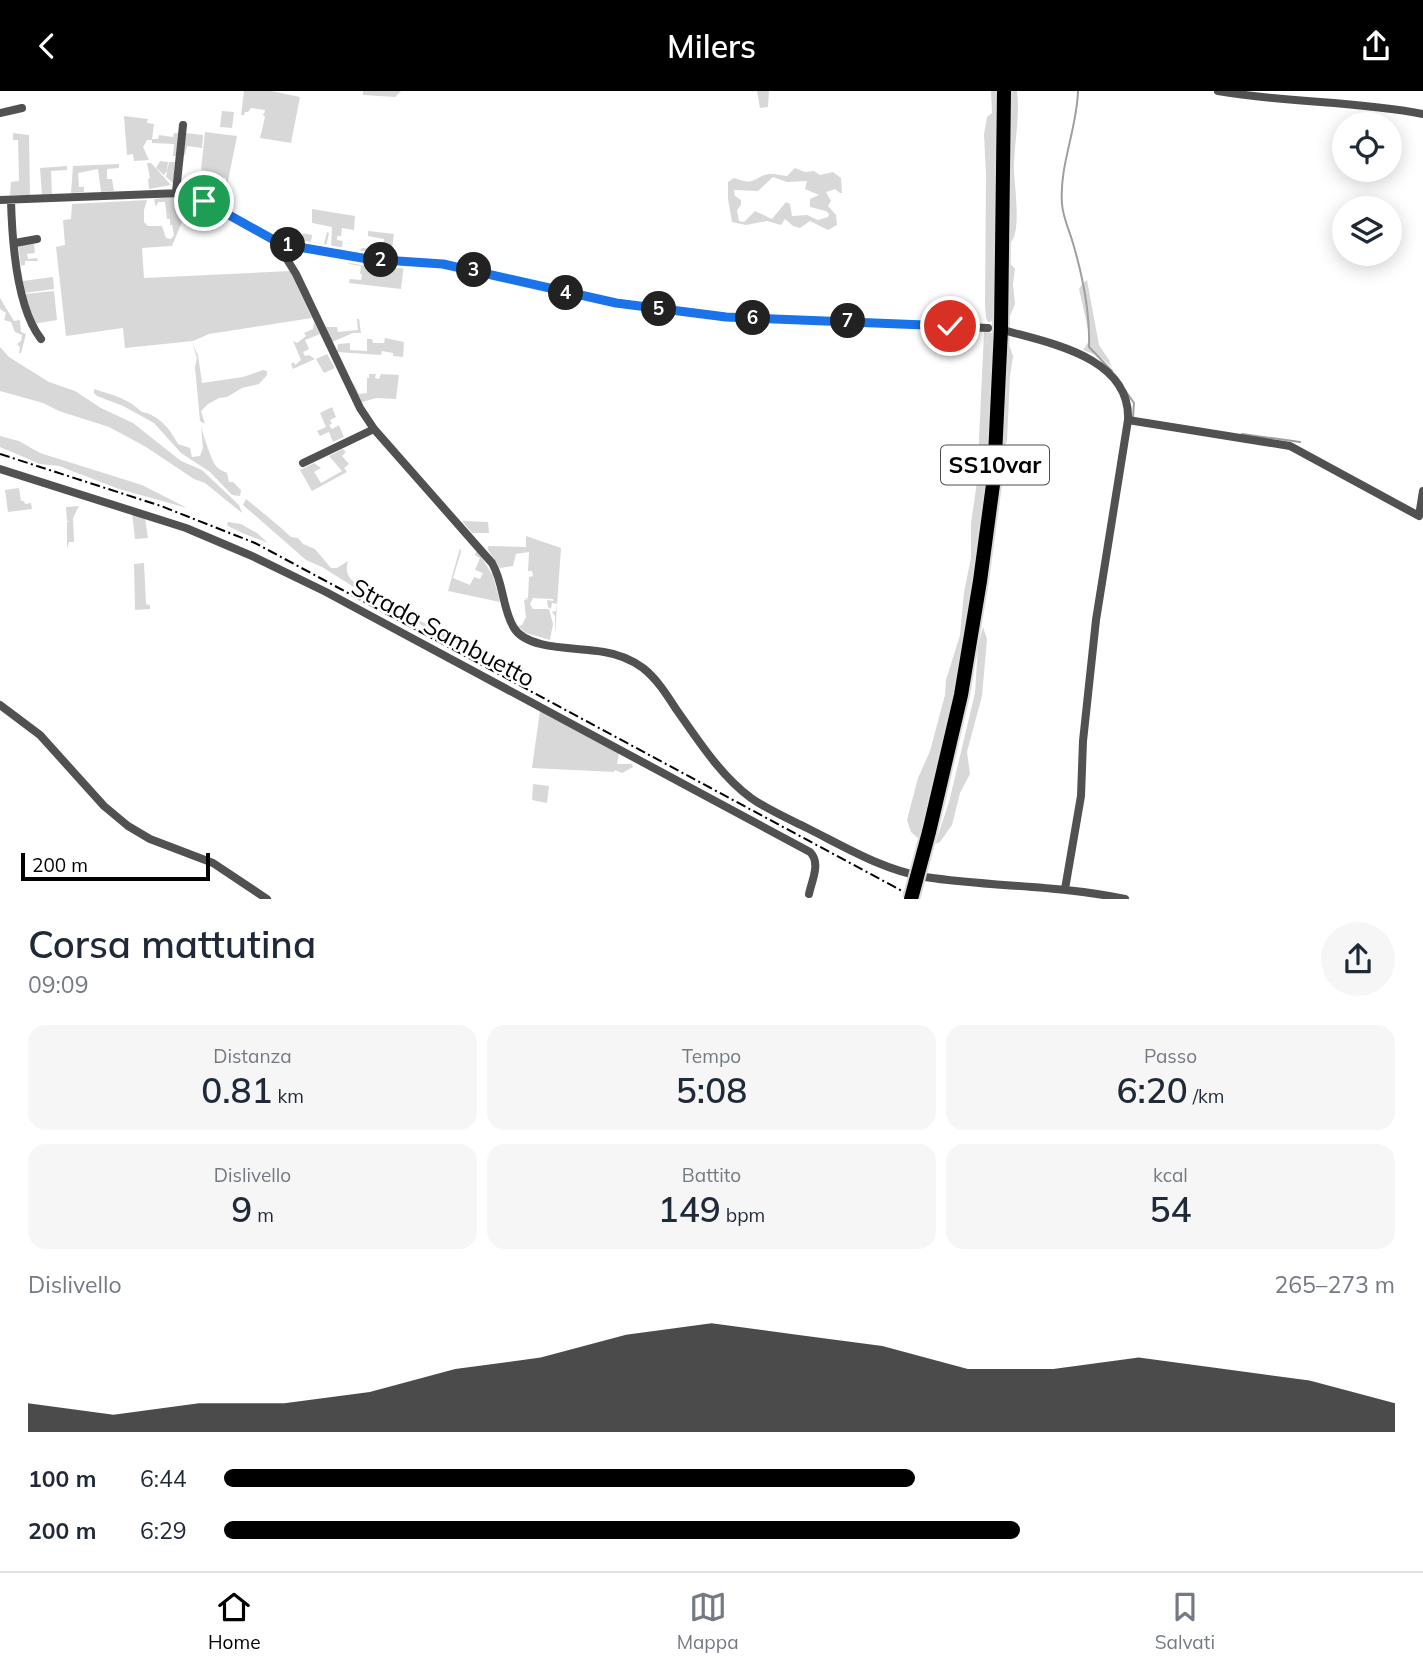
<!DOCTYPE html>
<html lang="it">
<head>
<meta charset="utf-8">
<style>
  body { margin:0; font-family:Mulish,sans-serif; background:#f6f6f7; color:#1f2937; height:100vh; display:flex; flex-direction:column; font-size:26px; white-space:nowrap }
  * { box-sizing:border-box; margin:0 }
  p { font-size:23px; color:#747a83 }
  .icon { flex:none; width:38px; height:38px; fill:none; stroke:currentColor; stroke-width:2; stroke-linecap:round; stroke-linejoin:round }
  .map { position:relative; height:808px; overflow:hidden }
  .drawer { display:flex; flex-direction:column; background:#fff; flex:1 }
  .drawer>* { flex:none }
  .controls { position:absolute; left:1332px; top:21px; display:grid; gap:14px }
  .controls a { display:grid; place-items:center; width:70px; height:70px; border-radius:50%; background:#fff; box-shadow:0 4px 18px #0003; font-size:35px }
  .scale { position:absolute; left:21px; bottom:18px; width:189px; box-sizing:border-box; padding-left:7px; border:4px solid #000; border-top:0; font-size:19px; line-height:24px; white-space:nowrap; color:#000; -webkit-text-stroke:5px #fff; paint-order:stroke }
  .pin { position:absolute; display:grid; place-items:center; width:60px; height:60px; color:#fff; margin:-30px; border:4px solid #fff; border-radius:50%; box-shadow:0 2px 7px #0007 }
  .km { position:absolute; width:35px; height:35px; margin:-18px; border-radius:50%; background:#222; color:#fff; font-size:19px; line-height:35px; text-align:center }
  .round { display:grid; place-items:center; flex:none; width:74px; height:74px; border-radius:37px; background:#f6f6f7 }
  .summary { display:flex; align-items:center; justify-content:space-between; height:119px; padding:0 28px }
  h1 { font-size:38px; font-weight:600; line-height:52px }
  .stats { display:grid; grid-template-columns:repeat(3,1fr); gap:10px; height:119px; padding:7px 28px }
  .stats div { display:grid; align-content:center; border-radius:18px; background:#f6f6f7; text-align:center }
  .stats b { font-size:35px; font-weight:600 }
  .stats small { font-size:19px; font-weight:400 }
  .stats p { font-size:19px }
  .chart { height:196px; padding:14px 28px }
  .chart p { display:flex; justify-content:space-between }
  .chart svg { width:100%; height:126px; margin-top:7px; fill:#000; opacity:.7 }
  ul { padding:0 28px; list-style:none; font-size:23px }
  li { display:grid; grid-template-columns:112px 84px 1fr; align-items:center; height:52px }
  li i { height:18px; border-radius:9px; background:#000 }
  header { display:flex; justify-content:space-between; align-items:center; height:91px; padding:0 28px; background:#000; color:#fff; font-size:32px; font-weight:600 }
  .menu { display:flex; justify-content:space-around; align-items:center; height:98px; border-top:2px solid #e0e1e3; background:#fff; font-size:19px; color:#747a83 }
  .menu a { display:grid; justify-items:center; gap:4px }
  .menu .on { color:#000 }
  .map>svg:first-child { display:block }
  .green { fill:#d8d8d8; fill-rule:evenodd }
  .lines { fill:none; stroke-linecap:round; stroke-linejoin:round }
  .stream { stroke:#9f9f9f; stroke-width:2 }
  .highway-casing { stroke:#dbdbdb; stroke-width:18 }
  .street { stroke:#515151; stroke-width:8 }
  .highway { stroke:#000; stroke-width:14 }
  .rail { stroke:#000; stroke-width:2; stroke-dasharray:10 3.5 2 3.5; stroke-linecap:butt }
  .highway-bridge-casing { stroke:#dbdbdb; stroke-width:18; stroke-linecap:butt }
  .highway-bridge { stroke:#000; stroke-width:14 }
  .route-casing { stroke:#fff; stroke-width:14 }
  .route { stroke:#1a73e8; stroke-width:9 }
  .labels { text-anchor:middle; stroke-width:5; stroke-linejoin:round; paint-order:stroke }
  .shield { fill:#fff; stroke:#4c4c4c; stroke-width:2 }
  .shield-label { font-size:23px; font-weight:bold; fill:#000 }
  .street-label { font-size:24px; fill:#000; stroke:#fff }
</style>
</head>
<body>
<header><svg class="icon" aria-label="back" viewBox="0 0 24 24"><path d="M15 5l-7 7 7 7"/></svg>Milers<svg class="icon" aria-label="share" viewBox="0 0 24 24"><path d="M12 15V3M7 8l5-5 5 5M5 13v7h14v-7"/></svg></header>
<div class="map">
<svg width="1423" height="808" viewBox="0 0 1423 808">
  <rect width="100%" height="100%" fill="#fff"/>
  <path class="green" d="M 244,0 L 271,0 L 300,6 L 291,52 L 260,47 L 265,26 L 262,23 L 264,23 L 265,19 L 251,17 L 248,21 L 245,21 L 244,24 L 241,24 Z
    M 363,0 L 438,0 L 401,0 L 395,6 L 363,4 Z
    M 757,0 L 769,0 L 768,16 L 760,17 Z
    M 991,0 L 997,0 L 999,16 L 996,46 L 997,66 L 993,186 L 996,224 L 994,230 L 988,231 L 986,227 L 985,214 L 986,84 L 984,43 L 987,26 L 992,22 Z
    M 1009,0 L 1017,0 C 1020,24 1015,48 1014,72 C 1013,90 1023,140 1010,152 L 1007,150 Z
    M 222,20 L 234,21 L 232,37 L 220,36 Z
    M 124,25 L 148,28 L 147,32 L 154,33 L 152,48 L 158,48 L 159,44 L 173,46 L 174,42 L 178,42 L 176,65 L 173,65 L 174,53 L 152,52 L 152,49 L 147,49 L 143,56 L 149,69 L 134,70 L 133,63 L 127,64 Z
    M 205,41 L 237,45 L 223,115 L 204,104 L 213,102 L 216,99 L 224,100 L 226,87 L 207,84 L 207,80 L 201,79 Z
    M 13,42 L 29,44 L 30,104 L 10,104 L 11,91 L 19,90 L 18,49 L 13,49 Z
    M 185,42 L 203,44 L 202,57 L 187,55 L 185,64 L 183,64 Z
    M 160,70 L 168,71 L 167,80 L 164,84 L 166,86 L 169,71 L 175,71 L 173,92 L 156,77 Z
    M 147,72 L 151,72 L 171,94 L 149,98 L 148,88 L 150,87 Z
    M 119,73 L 119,77 L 107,78 L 107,88 L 112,88 L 114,100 L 101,101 L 98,78 L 78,82 L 79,96 L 84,96 L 84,101 L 71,102 L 73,75 Z
    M 67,75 L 67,79 L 51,80 L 52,103 L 42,104 L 40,77 Z
    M 795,77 L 805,81 L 814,80 L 820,84 L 833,81 L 841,87 L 842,102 L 840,102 L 835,98 L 826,101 L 831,110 L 828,115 L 836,124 L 837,134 L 828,139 L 810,130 L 800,137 L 793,135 L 785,128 L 781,134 L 767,130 L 746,134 L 732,131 L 728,108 L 728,91 L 734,87 C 749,92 749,92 762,85 C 770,81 779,84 787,85 ZM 773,86 L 787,91 L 807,90 L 805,98 L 819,104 L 810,108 L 810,116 L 826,120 L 829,123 L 828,126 L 818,129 L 807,124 L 792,125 L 790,113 L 786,111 L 772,128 L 755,120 L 744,131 L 739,130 L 737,119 L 741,114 L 741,109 L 735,105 L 734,99 L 758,100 Z
    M 179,105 L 186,107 L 184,126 L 172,155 L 142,157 L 144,187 L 290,180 L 312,227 L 209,243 L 193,250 L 125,257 L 123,237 L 66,245 L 56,156 L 65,154 L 63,129 L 71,128 L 72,113 L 147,109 L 144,119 L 144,131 L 148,135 L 162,135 L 166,147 L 171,148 L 174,144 L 172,134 L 170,134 L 170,128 L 167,128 L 165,111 L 158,111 L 156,116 L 154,108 Z
    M 312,118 L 355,125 L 354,139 L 342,137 L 341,145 L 337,145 L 337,149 L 343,150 L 341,160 L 331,158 L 332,136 L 312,132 Z
    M 368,140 L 394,143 L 391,165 L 362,163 L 360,159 L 362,157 L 383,158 L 384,148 L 368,145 Z
    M 327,141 L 329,142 L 326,156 L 294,150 L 295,146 L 302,147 L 303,142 L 312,144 L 311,151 L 324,153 Z
    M 34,153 L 35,162 L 27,163 L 28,168 L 37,167 L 38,170 L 25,170 L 25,174 L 21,175 L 18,154 Z
    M 348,168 L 404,172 L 401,198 L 349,192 L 350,188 L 361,189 L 362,183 L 360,183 L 361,175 L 349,173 L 346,170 Z
    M 1008,170 L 1015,178 L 1013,193 L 1015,213 L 1008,230 Z
    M 53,186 L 54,198 L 24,202 L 23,190 Z
    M 1087,189 L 1099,254 L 1109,269 L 1112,276 L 1099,265 L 1083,259 L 1089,250 L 1089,243 L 1079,198 L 1082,193 Z
    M 54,200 L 57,229 L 33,233 L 25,203 Z
    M 0,207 L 14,230 L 20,229 L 21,241 L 26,243 L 21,262 L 19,262 L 20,256 L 17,253 L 21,250 L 22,244 L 15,241 L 11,231 L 4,229 L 6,222 L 0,218 Z
    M 357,228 L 359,228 L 361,242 L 353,242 L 332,251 L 326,236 L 337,236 L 338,241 L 358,239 Z
    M 314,231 L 320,243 L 305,249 L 309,258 L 303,261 L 305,265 L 309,264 L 315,268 L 293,278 L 291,273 L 294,271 L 295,274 L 301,269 L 293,250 L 297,252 L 306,245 L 304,242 L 313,238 Z
    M 984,241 L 995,242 L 985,410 L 961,573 L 919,748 L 911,741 L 907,729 L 918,687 L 930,660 L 945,604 L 946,589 L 960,544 L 964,501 L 971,467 L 971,432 L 977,391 Z
    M 385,247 L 404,251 L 403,266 L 393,265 L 393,262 L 382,260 L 381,264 L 337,261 L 338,253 L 350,252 L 350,259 L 367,260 L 367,248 L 372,248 L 373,252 L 384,252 Z
    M 1007,248 L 1013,265 L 1010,285 L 1007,349 L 1006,353 L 1003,354 Z
    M 193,254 L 198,264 L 202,292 L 243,286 L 263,279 L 267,280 L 267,284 L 259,293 L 242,297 L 227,306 L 219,307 L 208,313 L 201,320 L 205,333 L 200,330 L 195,276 L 197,267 Z
    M 0,256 L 9,266 L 49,291 L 75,300 L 101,317 L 133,332 L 181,370 L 202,379 L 239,414 L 242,422 L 205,392 L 194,388 L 146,356 L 109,336 L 59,320 L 43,312 L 0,300 Z
    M 327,263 L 335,277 L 324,282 L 316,268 Z
    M 369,283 L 376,283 L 375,287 L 379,288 L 381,283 L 399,284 L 396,308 L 376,307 L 359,312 L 349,292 L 354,293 L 359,303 L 367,302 L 367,287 L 369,287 Z
    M 94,298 C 113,304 127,307 142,321 C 159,324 170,338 178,353 L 190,357 L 192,366 L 200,365 L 203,357 L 201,335 C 203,343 212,372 217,376 C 219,379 224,380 227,382 L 229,391 L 233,391 L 241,399 L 240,405 L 232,404 L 210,381 L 181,362 L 154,332 L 123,315 L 97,305 L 94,302 Z
    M 332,316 L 336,326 L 330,329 L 332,333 L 329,334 L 332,338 L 339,334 L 344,346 L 333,351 L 329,341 L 320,345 L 317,340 L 326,336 L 320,322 Z
    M 0,345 L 19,350 L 40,362 L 142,394 L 187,417 L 119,398 L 59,375 L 40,373 L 0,356 Z
    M 343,358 L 346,361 L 342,365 L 349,373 L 344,377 L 347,381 L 312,400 L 300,379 L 314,372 L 321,377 L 314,381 L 321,392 L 342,380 L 329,365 Z
    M 19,397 L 21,410 L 24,410 L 25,413 L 31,412 L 32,418 L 8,421 L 5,399 Z
    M 246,408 C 262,421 276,432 291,446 L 298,447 L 303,453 L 315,458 L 331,477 L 337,477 L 348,470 C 341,493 366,495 380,507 L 365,503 L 322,476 L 306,469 L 243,414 Z
    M 79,415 L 73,427 L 74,451 L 69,451 L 67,457 L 67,431 L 70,431 L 67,430 L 66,416 Z
    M 132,422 L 145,427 L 148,447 L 135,448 Z
    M 462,430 L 488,431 L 489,442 L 472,442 Z
    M 228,431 L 241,433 L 257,442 L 268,452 C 258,448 233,439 227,434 Z
    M 526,445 L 561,457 L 555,544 L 555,525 L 552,521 L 556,520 L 557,513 L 552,512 L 551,518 L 548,516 L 547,509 L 553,510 L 553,508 L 533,507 L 530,513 L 533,518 L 549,518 L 553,533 L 550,549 L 526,542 L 518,535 L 522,534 L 526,526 L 524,509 L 529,509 L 524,508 L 528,507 L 529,486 L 533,485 L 532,480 L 528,480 L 529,461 L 516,463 L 513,475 L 500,477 L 488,459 L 488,455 L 526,456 Z
    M 460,457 L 461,461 L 453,487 L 470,494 L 474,486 L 480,488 L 483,482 L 475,479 L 480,467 L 475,464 L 477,459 L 493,485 L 500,511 L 448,500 Z
    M 144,472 L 146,513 L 150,514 L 150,518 L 135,519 L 134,473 Z
    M 394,514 L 410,525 L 489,564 C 473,564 405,527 394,514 Z
    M 983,536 L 987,548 L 982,605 L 967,661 L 970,683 L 960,702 L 952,734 L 940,751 L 935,753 L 949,711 L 975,602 L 978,554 Z
    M 540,620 L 619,662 L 617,673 L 632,673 L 633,676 L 622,682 L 615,679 L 614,681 L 532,677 Z
    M 533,693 L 549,695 L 547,712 L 532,709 Z"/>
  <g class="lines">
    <path class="stream" d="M 1078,0 C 1077,38 1059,75 1062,113 C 1063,126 1068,136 1072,149 C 1082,182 1090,221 1089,256 L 1112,280
      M 1125,299 L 1134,312 L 1133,326
      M 1242,343 L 1300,351"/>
    <defs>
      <path id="highway" d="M 929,741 L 961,604 L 980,490 L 994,386 L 1001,238 L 1004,0"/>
    </defs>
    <use href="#highway" class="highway-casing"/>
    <path class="street" d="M 1218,0 C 1286,12 1355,10 1423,23
      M 0,22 L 22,17
      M 176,101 L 183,34
      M 0,109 L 181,102 L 200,108 L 277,152 L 368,168 L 443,173 L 616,212 L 726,226 L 988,237
      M 11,109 C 12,149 17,217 41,248
      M 15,152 L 37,148
      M 277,152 L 296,183 L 360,317 L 374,338 L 492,472 C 504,492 502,518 514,537 C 528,560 580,556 604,561 C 617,563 632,569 643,577 C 657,588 667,604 676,618 C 698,649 720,684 751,707 C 768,719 789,728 807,737 C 845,756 883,779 925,786 C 991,796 1059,794 1125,808
      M 1003,239 C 1049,252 1131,266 1128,329 L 1290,355 L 1419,425 L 1423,400
      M 303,372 L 374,338
      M 0,378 L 186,437 L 252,465 L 326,501 L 810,761 C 821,772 812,789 809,803
      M 0,614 L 40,644 L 104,715 L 128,735 L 150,748 L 213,772 L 267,808
      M 1065,798 L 1081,705 L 1083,650 L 1096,529 L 1128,329"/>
    <use href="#highway" class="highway"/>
    <path class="rail" d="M 0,363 L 161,415 L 255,452 L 917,808"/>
    <defs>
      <path id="highway-bridge" d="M 911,808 L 929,741"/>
    </defs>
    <use href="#highway-bridge" class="highway-bridge-casing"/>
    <use href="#highway-bridge" class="highway-bridge"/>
  </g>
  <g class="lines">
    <defs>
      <path id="route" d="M 204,110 L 281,153 L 368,168 L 443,173 L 616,212 L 726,226 L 950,235"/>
    </defs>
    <use href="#route" class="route-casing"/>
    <use href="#route" class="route"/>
  </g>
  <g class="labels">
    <rect class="shield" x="941" y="354.5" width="108" height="39" rx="5"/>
    <g class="shield-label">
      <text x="995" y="382">SS10var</text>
    </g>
    <g class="street-label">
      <text transform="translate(443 542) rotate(28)" y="8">Strada Sambuetto</text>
    </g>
  </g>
</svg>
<div class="controls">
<a><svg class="icon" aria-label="locate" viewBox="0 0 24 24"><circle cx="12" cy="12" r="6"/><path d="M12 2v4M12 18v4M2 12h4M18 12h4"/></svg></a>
<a><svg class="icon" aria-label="layers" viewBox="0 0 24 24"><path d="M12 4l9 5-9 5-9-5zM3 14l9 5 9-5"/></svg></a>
</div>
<div class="scale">200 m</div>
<div class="pin" style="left:204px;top:110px;background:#1e9e55"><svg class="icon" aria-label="arrive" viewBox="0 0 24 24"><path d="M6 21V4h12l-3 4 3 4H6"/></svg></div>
<div class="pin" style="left:950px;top:235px;background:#d93025"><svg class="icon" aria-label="check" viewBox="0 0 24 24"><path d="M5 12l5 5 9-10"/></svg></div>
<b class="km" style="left:288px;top:154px">1</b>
<b class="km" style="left:381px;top:169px">2</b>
<b class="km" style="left:474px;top:179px">3</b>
<b class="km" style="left:566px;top:202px">4</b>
<b class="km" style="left:659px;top:218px">5</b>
<b class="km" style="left:753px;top:227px">6</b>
<b class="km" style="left:848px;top:230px">7</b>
</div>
<section class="drawer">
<div class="summary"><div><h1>Corsa mattutina</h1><p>09:09</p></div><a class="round"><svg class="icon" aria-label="share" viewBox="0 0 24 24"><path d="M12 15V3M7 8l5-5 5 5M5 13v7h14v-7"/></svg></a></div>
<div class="stats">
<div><p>Distanza</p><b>0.81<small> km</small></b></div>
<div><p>Tempo</p><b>5:08</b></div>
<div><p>Passo</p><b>6:20<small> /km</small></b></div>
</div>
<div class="stats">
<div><p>Dislivello</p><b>9<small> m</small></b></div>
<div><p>Battito</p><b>149<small> bpm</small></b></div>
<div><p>kcal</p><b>54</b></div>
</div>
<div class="chart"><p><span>Dislivello</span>265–273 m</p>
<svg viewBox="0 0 160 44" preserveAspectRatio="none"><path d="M0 44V34L10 38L20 34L30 34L40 30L50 22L60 18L70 10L80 6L90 10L100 14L110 22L120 22L130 18L140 22L150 26L160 34V44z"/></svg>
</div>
<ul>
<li><b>100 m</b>6:44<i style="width:59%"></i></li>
<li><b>200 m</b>6:29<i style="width:68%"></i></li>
</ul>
</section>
<nav class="menu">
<a class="on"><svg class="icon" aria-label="home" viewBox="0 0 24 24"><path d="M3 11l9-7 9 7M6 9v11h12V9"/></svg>Home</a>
<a><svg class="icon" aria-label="map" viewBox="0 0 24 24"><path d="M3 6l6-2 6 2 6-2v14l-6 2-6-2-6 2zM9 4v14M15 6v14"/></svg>Mappa</a>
<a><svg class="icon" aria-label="saved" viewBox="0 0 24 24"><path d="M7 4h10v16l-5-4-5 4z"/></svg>Salvati</a>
</nav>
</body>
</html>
